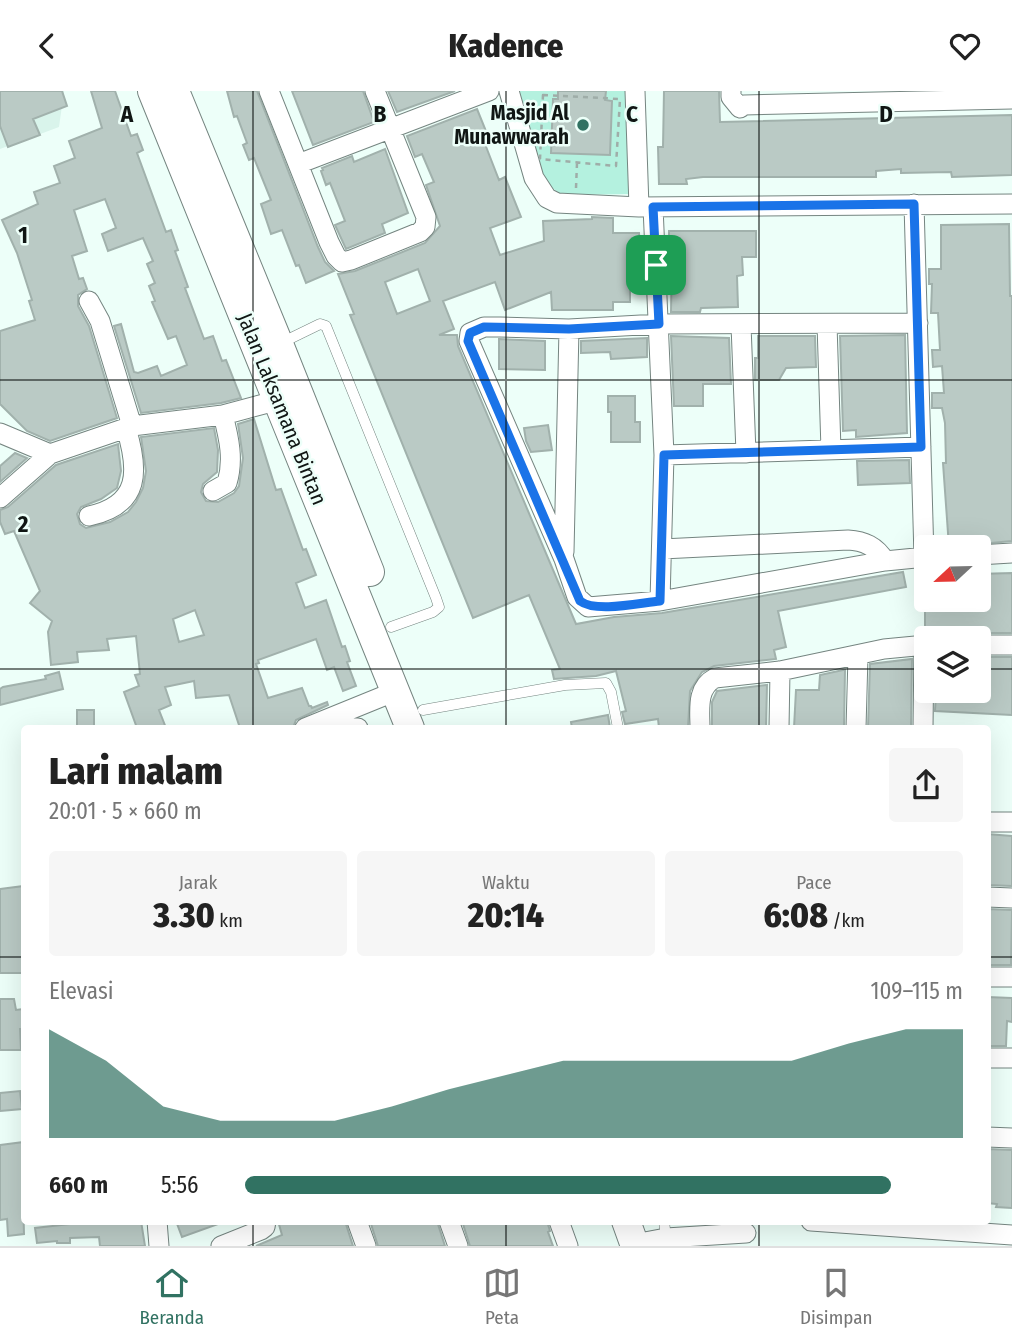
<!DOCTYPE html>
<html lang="id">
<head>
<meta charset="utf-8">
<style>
  body { margin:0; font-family:"Fira Sans Condensed",sans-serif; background:#f6f6f6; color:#222; height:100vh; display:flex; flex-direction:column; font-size:26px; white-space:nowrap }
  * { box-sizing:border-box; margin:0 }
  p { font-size:23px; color:#767676 }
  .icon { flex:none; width:38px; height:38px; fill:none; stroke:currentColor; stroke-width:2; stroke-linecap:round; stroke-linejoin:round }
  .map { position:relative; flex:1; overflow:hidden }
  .drawer { position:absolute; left:21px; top:634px; width:970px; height:500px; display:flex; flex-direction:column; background:#fff; border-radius:7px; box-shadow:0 7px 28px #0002 }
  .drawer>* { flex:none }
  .needle { width:46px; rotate:248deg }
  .tools { position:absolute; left:914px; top:444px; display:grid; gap:14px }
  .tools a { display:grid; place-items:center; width:77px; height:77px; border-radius:7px; background:#fff; box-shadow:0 7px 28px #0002; font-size:35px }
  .pin { position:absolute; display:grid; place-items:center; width:60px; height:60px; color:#fff; margin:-30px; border-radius:14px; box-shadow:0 4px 10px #0006 }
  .round { display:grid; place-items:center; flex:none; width:74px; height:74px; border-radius:7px; background:#f6f6f6 }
  .summary { display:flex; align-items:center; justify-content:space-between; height:119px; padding:0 28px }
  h1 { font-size:38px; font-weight:800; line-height:52px }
  .figures { display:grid; grid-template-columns:repeat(3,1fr); gap:10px; height:119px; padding:7px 28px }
  .figures div { display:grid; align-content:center; border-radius:7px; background:#f6f6f6; text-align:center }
  .figures b { font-size:35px; font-weight:800 }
  .figures small { font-size:19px; font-weight:400 }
  .figures p { font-size:19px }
  .chart { height:196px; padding:14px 28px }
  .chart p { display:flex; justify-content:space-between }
  .chart svg { width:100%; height:126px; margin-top:7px; fill:#317262; opacity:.7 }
  ul { padding:0 28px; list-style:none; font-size:23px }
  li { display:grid; grid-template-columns:112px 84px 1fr; align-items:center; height:52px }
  li i { height:18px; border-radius:9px; background:#317262 }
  header { display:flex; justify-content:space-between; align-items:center; height:91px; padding:0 28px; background:#fff; font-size:32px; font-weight:800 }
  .tab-bar { display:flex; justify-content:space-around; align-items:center; height:98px; border-top:2px solid #e0e0e0; background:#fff; font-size:19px; color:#767676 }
  .tab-bar a { display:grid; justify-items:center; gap:4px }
  .tab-bar .selected { color:#317262 }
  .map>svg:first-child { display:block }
  .built { fill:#d9f4eb }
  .green { fill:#b4f1df }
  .building { fill:#bacac5; stroke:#a1b1ac; stroke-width:2; fill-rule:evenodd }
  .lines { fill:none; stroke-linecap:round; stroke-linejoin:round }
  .service-casing { stroke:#758580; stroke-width:11 }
  .minor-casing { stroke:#758580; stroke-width:21 }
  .secondary-casing { stroke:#758580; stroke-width:30 }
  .path { stroke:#9fada8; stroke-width:2.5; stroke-dasharray:5 5; stroke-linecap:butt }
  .service { stroke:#fff; stroke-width:10 }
  .minor { stroke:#fff; stroke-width:19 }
  .secondary { stroke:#fff; stroke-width:28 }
  .route-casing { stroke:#fff; stroke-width:14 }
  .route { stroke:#1a73e8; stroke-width:9 }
  .grid { fill:none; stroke:#101614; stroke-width:2; stroke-opacity:0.55 }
  .poi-dot { fill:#317262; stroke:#edfff9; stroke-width:2.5 }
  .labels { text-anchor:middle; stroke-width:5; stroke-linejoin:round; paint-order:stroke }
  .poi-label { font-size:21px; font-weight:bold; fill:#101614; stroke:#edfff9; text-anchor:end }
  .street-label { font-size:21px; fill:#101614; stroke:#edfff9 }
  .grid-label { font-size:23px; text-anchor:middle; font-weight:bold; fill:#101614; stroke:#edfff9; stroke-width:5; stroke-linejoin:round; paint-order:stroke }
</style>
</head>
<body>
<header><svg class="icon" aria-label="back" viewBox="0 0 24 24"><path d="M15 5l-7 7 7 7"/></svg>Kadence<svg class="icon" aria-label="heart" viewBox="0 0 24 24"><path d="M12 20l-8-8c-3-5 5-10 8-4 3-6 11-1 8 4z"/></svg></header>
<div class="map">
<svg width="1012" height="1155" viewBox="0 0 1012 1155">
  <rect width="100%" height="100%" fill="#edfff9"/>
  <path class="built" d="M 0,0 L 64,0 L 59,36 L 0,58 Z"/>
  <path class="green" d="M 511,0 L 631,0 L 638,103 L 561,104 L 533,81 L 540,68 Z"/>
  <path class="building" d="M 0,0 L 62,0 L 67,15 L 33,28 L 40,44 L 8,56 L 0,35 Z
    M 91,0 L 115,0 L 131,45 L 137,43 L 143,59 L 137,62 L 166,141 L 171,139 L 178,159 L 175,160 L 188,196 L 185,197 L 204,248 L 213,245 L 222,270 L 226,269 L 241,307 L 221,312 L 141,322 L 114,235 L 121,233 L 134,281 L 138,282 L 157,275 L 161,285 L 187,274 L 176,245 L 168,248 L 152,211 L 155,210 L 149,195 L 155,192 L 147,173 L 153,170 L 143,147 L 108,160 L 102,143 L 116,137 L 105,108 L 74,119 L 87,160 L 72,165 L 79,188 L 83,187 L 87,198 L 78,204 L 78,215 L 89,235 L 117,327 L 50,350 L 27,340 L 0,313 L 0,240 L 35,229 L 29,210 L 32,209 L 17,162 L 2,129 L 38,113 L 34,101 L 60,92 L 54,75 L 75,67 L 69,50 L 102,37 Z
    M 227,0 L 257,0 L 318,156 L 325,171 L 334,180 L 306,192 L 299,174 L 296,175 L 282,139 L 271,143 L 261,113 L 271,109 L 254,67 L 249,69 L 243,54 L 247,52 L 237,25 L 234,26 Z
    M 292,0 L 363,0 L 374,31 L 313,54 Z
    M 388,0 L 455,0 L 397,21 Z
    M 558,0 L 606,0 L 605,9 L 612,10 L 610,64 L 551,62 L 553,8 L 558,8 Z
    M 664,0 L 719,0 L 720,31 L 1012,24 L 1012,84 L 952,86 L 951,81 L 901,82 L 901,78 L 876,80 L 876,86 L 703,86 L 686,88 L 687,93 L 659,93 L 658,56 L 663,56 Z
    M 477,18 L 490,50 L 485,53 L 499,89 L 505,86 L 521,126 L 490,137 L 500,164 L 544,150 L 543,130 L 592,128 L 592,126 L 613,127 L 613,142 L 639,142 L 642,197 L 630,197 L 630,211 L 613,211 L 613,219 L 552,219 L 551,201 L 505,219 L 495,191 L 443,210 L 454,238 L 439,244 L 457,244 L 458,255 L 576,533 L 614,526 L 662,522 L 903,481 L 906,496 L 778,520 L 786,556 L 774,559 L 776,568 L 714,575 L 702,581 L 690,600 L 688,637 L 659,637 L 658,628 L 625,633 L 622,621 L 626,620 L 616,580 L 596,585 L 554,588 L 552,579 L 560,578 L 529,504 L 473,527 L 350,224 L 354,223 L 338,183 L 355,180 L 425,152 L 440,135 L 426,94 L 434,91 L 422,63 L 415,66 L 407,45 ZM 418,178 L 430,210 L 397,223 L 385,191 Z
    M 385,58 L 408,122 L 382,133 L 385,142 L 346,158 L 335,134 L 345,130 L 330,92 L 326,94 L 321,80 L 323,79 L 322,77 L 352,65 L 354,71 Z
    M 1009,133 L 1010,205 L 1012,205 L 1012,450 L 949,456 L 943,372 L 946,372 L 945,332 L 942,317 L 932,317 L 932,302 L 944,302 L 942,275 L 933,276 L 932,259 L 940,259 L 938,222 L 931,222 L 932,193 L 929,193 L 929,178 L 941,178 L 941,134 Z
    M 669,140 L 756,140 L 756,166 L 742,166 L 743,184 L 737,185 L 738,216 L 701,217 L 700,221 L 671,221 L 672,166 L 669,166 Z
    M 905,244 L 907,342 L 856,346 L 856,339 L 843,340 L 840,245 Z
    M 671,245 L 729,247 L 731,293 L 703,293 L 703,315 L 674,315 Z
    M 758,245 L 815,245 L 816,276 L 786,277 L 779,289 L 755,289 L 755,267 L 758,267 Z
    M 647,247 L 647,266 L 611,268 L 610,261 L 581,262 L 581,250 Z
    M 499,248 L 545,250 L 545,279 L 499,278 Z
    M 608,305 L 635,305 L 635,331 L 640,331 L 640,351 L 611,351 L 611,321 L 608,321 Z
    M 254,328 L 276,399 L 281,398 L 303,459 L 306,458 L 316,484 L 296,492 L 305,517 L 326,509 L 342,556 L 345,555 L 350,570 L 347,571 L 356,595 L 343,600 L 334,576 L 327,579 L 316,548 L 258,569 L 259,572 L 256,573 L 268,607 L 302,597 L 309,615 L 311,615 L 312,617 L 327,611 L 328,614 L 296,629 L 293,637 L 240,637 L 229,604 L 196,607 L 194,590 L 165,596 L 171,614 L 159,619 L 166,637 L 137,637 L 124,601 L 139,595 L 135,584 L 140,583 L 136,545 L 107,548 L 109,559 L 77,561 L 78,571 L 51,574 L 48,541 L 52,530 L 30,512 L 40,500 L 14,440 L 5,443 L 0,431 L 0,419 L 8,416 L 56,374 L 118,353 L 121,380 L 117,397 L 101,408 L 81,416 L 77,423 L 80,433 L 86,437 L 110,431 L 128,421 L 136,411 L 143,397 L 146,380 L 141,346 L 214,337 L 218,359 L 217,381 L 203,393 L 201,401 L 206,410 L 218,411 L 234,402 L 239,395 L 243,367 L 238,333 ZM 195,519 L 204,544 L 179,551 L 173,528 Z
    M 548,334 L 552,359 L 531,361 L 526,350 L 524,337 Z
    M 15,362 L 27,367 L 0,391 L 0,375 Z
    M 909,369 L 910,392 L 858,394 L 857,370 Z
    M 1012,482 L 1012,542 L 978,542 L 936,547 L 925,542 L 925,511 L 978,509 L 978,483 Z
    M 978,566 L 1012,566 L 1012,624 L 935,620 L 936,600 L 978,600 Z
    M 912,568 L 911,637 L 868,637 L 870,573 Z
    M 843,579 L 845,579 L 844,637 L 794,637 L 796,599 L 819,599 L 820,584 Z
    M 59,581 L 63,598 L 0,614 L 0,598 L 3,596 L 46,588 L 45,585 Z
    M 767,594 L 766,637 L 712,637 L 712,611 L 717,600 Z
    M 77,619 L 94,619 L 94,637 L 77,637 Z
    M 608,624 L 610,637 L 572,637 L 571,631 Z
    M 987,743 L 1012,745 L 1012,795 L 987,794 Z
    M 24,795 L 24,882 L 0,882 L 0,798 Z
    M 987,818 L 1012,819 L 1011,874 L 987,874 Z
    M 987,906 L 1012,907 L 1012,931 L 1007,930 L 1006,955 L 987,955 Z
    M 0,908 L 14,908 L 16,919 L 24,918 L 24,938 L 20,938 L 21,959 L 0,959 Z
    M 20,1000 L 22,1018 L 0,1020 L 0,1002 Z
    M 24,1051 L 24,1102 L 23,1103 L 24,1143 L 8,1145 L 7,1128 L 0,1129 L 0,1054 Z
    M 987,1058 L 1012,1059 L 1012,1117 L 996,1116 L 997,1113 L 987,1112 Z
    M 70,1130 L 141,1130 L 145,1155 L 100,1155 L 99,1146 L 70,1147 L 70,1152 L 57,1152 L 57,1150 L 37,1152 L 35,1137 L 71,1133 Z
    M 176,1130 L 220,1130 L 221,1132 L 182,1146 Z
    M 278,1130 L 345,1130 L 353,1155 L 256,1155 L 282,1144 Z
    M 370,1130 L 437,1130 L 445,1155 L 378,1155 Z
    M 462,1130 L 547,1130 L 550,1140 L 548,1141 L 553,1155 L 470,1155 Z"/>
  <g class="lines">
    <defs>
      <path id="service" d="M 281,252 L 320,233 L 326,235 L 436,507 L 439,516 L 433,521 L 391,536
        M 423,619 L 565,594 L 606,592 L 611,601 L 618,637
        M 664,1130 L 666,1147"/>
      <path id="minor" d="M 269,0 L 329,151 L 336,165 L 342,171 L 351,169 L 420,141 L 425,136 L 426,126 L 375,0
        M 509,0 L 534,87 L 547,107 L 557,112 L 639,116 L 1012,113
        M 635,0 L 639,116
        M 731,0 L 731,6 L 740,17 L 744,14 L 1012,8
        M 298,73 L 489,0
        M 914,113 L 924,466
        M 653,116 L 664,364 L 660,510
        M 89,210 L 100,230 L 132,335
        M 918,232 L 659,233 L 569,238 L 500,236 L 484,236 L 470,242 L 469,250 L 564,468 L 577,506 L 588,516 L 660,510 L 885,470 L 926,466
        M 827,233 L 831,359
        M 741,234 L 746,362
        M 0,342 L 50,363
        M 664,364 L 921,356
        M 213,400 L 227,392 C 234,369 229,347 223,324
        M 0,407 L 50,363 L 132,335 L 223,324 L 279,309
        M 89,425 C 141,414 139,379 126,337
        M 662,458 L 848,449 C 864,450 876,455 885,470
        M 564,461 L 569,238
        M 978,464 L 1012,462
        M 978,554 L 1012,554
        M 305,637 L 396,600
        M 345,637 L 358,637
        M 700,637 C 700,619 696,597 715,587 L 780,580 L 884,558 L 926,554
        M 779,637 L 780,580
        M 856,637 L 858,565
        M 923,637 L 924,554
        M 987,731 L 1012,731
        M 987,806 L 1012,807
        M 987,886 L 1012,886
        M 987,967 L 1012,967
        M 987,1046 L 1012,1047
        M 157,1130 L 159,1155
        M 357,1130 L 366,1155
        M 449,1130 L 458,1155
        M 559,1130 L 568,1155
        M 811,1130 L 1012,1144
        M 634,1153 L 666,1147 L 746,1142
        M 221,1155 L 261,1139 L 265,1136 L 266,1130"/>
      <path id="secondary" d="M 152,0 L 410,637
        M 175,0 L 279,253 L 370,481
        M 626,1130 L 635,1155"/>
    </defs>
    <use href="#service" class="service-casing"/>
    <use href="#minor" class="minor-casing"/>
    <use href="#secondary" class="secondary-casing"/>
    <path class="path" d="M 543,4 L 620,8 L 616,75 L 540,68 Z
      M 576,97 L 577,72"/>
    <use href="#service" class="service"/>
    <use href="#minor" class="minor"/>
    <use href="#secondary" class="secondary"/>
  </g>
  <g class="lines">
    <defs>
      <path id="route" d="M 914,113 L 921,356 L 664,364 L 660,510 C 639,512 596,522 580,510 L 468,250 L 470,242 L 484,236 L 569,238 L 659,233 L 653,116 Z"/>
    </defs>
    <use href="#route" class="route-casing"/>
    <use href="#route" class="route"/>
  </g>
  <path class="grid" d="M 253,0 L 253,637M 506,0 L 506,637M 759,0 L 759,637M 0,289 L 1012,289M 0,578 L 926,578M 978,578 L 1012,578M 0,866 L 24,866M 987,866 L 1012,866M 253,1130 L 253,1155M 506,1130 L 506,1155M 759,1130 L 759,1155"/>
  <circle class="poi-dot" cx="583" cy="34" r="7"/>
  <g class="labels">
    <g class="poi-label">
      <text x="569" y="29">Masjid Al<tspan x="569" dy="24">Munawwarah</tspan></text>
    </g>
    <g class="street-label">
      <text transform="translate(282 318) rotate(68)" y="7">Jalan Laksamana Bintan</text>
    </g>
  </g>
  <g class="grid-label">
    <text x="127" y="31">A</text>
    <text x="380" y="31">B</text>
    <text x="632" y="31">C</text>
    <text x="886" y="31">D</text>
    <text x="23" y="152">1</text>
    <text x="23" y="441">2</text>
  </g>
</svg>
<div class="tools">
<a><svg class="needle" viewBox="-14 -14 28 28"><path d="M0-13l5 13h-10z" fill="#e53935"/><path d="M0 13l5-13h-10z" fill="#767676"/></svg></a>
<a><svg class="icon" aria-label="layers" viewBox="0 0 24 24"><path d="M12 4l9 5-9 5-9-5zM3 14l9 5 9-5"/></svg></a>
</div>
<div class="pin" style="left:656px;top:174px;background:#1e9e55"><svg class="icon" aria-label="arrive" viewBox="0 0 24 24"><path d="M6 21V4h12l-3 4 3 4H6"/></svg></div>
<section class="drawer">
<div class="summary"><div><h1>Lari malam</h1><p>20:01 · 5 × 660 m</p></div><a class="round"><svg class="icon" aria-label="share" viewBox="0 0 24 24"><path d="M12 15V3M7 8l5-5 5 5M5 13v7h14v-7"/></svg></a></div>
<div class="figures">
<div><p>Jarak</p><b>3.30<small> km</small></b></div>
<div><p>Waktu</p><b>20:14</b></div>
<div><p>Pace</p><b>6:08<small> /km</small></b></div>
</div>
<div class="chart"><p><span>Elevasi</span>109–115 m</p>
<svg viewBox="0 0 160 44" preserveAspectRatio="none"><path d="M0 44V6L10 17L20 33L30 38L40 38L50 38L60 33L70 27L80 22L90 17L100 17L110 17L120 17L130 17L140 11L150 6L160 6V44z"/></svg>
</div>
<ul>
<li><b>660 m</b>5:56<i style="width:90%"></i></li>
</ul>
</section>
</div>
<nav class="tab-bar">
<a class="selected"><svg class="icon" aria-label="home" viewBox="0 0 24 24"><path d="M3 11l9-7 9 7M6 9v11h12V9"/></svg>Beranda</a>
<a><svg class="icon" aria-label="map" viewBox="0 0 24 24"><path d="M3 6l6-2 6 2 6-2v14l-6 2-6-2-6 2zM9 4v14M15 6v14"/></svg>Peta</a>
<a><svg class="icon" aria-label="saved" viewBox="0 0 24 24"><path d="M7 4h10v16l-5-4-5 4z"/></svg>Disimpan</a>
</nav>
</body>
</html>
